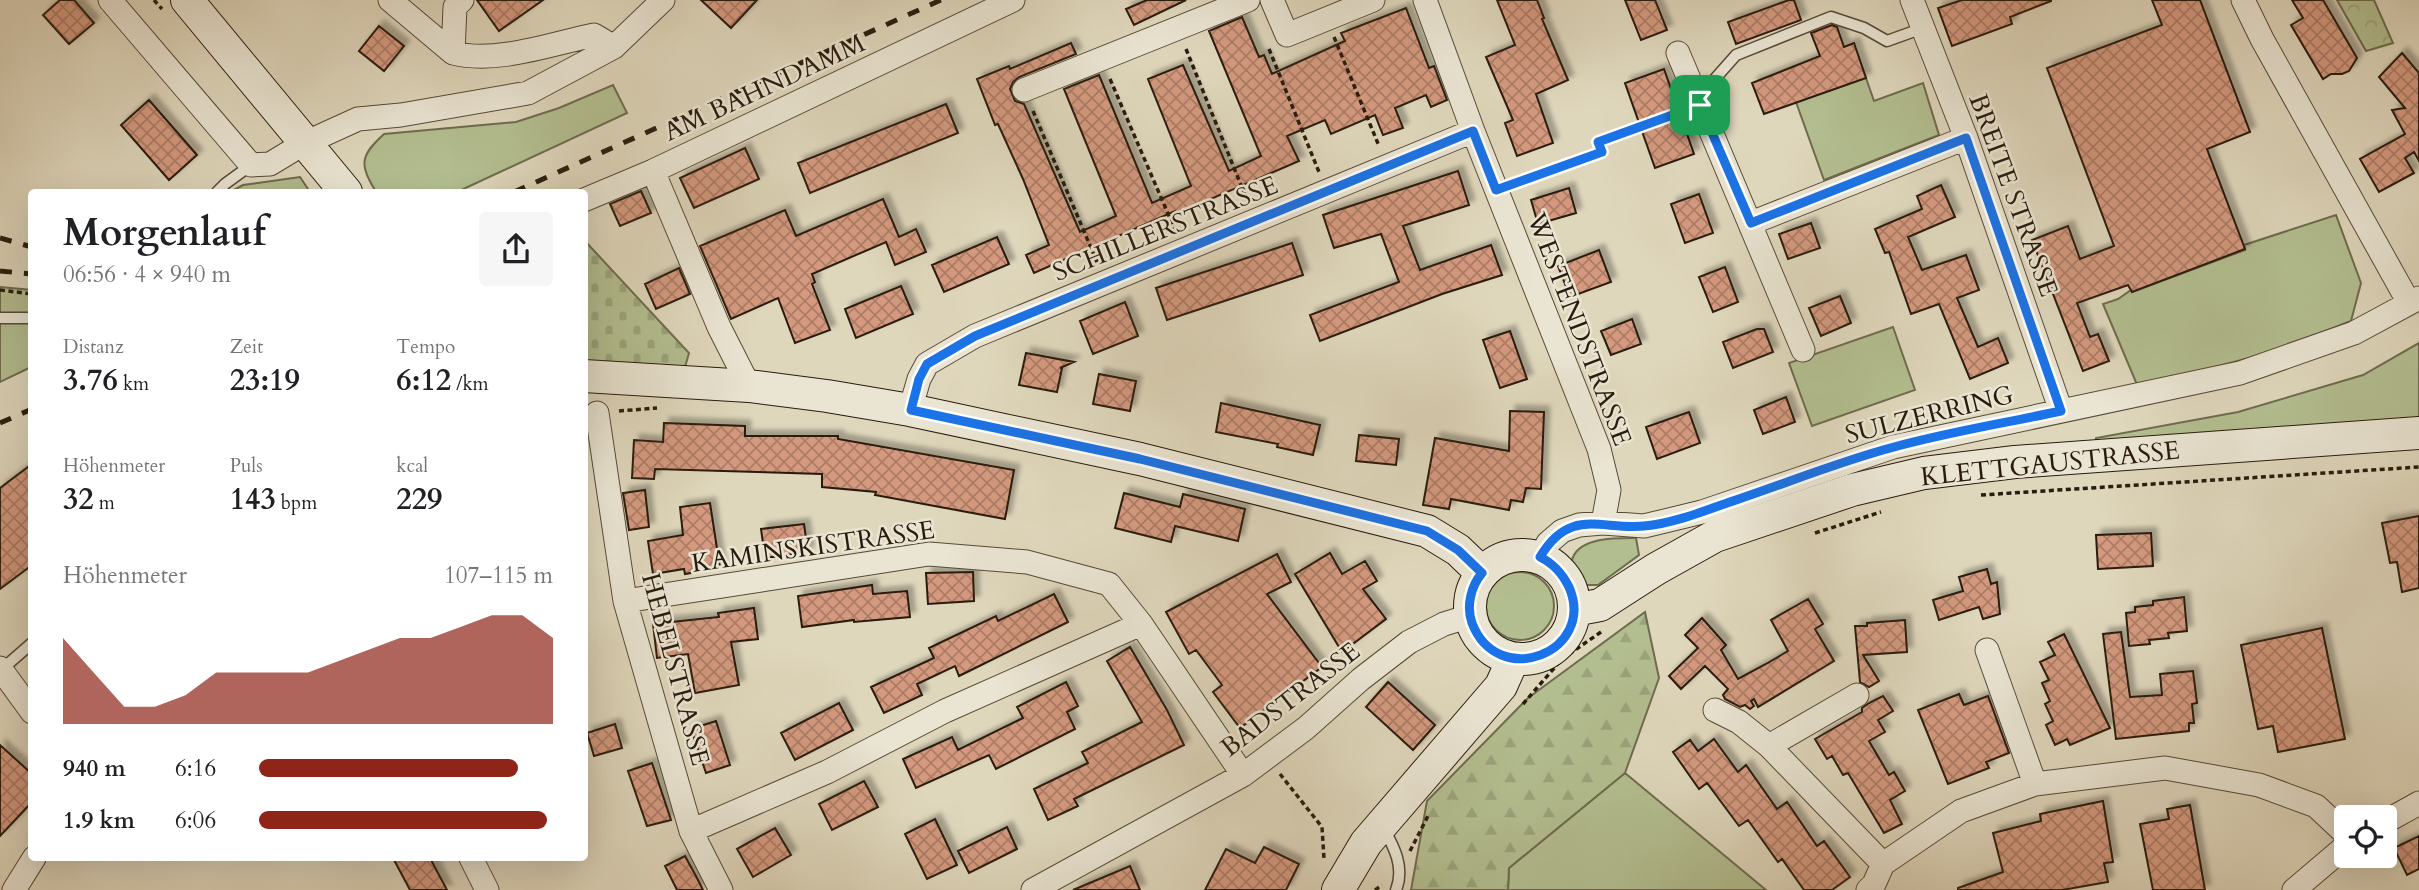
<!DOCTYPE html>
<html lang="de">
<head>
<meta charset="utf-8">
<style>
  body { margin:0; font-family:Cardo,serif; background:#f6f6f6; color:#202124; height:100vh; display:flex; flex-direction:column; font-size:26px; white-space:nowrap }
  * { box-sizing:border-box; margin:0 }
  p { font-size:23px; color:#757577 }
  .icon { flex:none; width:38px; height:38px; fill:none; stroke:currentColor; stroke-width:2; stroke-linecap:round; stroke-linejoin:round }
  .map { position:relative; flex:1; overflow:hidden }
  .side { position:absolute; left:28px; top:189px; width:560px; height:672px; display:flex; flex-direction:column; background:#fff; border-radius:7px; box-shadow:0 7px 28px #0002 }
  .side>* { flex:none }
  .controls { position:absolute; left:2334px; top:805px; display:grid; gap:14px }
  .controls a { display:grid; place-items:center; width:63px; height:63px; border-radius:7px; background:#fff; box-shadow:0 7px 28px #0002; font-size:35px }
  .pin { position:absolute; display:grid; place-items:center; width:60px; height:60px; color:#fff; margin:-30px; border-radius:14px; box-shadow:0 4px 10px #0006 }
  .round { display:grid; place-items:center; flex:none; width:74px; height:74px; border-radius:7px; background:#f6f6f6 }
  .overview { display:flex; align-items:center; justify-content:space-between; height:119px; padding:0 35px }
  h1 { font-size:38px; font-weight:700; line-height:52px }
  .stats { display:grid; grid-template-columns:repeat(3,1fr); gap:10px; height:119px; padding:7px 35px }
  .stats div { display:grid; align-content:center }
  .stats b { font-size:30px; font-weight:700 }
  .stats small { font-size:19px; font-weight:400 }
  .stats p { font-size:19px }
  .chart { height:196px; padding:14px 35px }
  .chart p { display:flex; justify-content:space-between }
  .chart svg { width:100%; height:126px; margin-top:7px; fill:#8f2418; opacity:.7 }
  ul { padding:0 35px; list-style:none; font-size:23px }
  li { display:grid; grid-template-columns:112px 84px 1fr; align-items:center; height:52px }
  li i { height:18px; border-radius:9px; background:#8f2418 }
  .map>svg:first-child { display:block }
  .green { fill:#b3be90; stroke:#6e6c4e; stroke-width:2 }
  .forest { fill:url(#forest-firs); stroke:#6e6c4e; stroke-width:2 }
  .cemetery { fill:url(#cemetery-stones); stroke:#6e6c4e; stroke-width:2 }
  .park { fill:url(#park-crowns); stroke:#6e6c4e; stroke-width:2 }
  .building { fill:url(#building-cross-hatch); stroke:#291b0d; stroke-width:2; filter:url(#shadow) }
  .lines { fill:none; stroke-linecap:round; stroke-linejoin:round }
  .service-casing { stroke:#564a39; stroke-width:13 }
  .minor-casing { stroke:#564a39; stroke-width:25 }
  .secondary-casing { stroke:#291b0d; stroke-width:34 }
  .path { stroke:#291b0d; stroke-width:3.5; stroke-dasharray:5 3.5; stroke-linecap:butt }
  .service { stroke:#eae5d3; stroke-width:10 }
  .minor { stroke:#eae5d3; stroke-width:23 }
  .secondary { stroke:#eae5d3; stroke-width:32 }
  .rail { stroke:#291b0d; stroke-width:5; stroke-dasharray:12 12; stroke-linecap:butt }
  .route-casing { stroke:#fff; stroke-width:14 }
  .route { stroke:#1a73e8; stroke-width:9 }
  .labels { text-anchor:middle; stroke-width:5; stroke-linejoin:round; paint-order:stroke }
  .street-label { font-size:26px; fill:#291b0d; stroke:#eae5d3 }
</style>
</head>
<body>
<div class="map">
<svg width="2419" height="890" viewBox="0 0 2419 890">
  <defs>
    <pattern id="forest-firs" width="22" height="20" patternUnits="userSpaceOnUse" patternTransform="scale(1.75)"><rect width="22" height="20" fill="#b3be90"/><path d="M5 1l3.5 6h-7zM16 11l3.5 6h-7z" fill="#9aa37b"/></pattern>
    <pattern id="cemetery-stones" width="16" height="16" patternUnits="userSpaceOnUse" patternTransform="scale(1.75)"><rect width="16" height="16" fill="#b3be90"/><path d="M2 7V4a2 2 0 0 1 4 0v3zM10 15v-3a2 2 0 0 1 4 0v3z" fill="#9aa37b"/></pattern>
    <pattern id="park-crowns" width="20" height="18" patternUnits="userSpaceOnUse" patternTransform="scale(1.75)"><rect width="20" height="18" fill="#b3be90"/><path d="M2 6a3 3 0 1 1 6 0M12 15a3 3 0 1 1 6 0" fill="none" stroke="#9aa37b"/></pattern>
    <pattern id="building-cross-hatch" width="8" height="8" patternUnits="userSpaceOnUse" patternTransform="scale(1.75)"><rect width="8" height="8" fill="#d4997e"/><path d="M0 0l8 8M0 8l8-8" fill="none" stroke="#ac7c66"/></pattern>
    <filter id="shadow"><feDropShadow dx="5.5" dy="-5.5" stdDeviation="2" flood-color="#0004"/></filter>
  </defs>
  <rect width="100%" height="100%" fill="#dfd7bc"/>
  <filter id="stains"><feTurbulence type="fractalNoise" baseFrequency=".00286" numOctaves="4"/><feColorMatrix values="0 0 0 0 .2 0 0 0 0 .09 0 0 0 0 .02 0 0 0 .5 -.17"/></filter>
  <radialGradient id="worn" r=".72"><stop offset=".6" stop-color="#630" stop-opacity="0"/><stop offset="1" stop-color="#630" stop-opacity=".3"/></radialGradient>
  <path class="green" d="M 1866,78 L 1874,101 L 1923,83 L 1939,135 L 1824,180 L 1796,102 Z
    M 613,85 L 627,113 L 457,192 L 376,192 C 359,164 360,156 384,134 L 516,122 L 559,108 Z
    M 300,177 L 310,192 L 230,192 L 243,185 Z
    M 2336,215 L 2361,283 L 2351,321 L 2272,352 L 2138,387 L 2103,304 L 2118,299 L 2131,290 L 2132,292 L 2245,250 L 2244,245 Z
    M 0,287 L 32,290 L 31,367 L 0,382 Z
    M 1893,327 L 1915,390 L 1812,426 L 1789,363 Z
    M 2419,343 L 2419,419 L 2095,451 L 2096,438 L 2238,412 L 2363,375 Z
    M 1636,538 L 1639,555 L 1598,585 L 1582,585 L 1572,573 C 1572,568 1571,561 1573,557 C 1582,537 1617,538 1636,538 Z
    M1486 606a34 34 0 1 1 68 0a34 34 0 1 1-68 0Z
    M 1625,773 L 1766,890 L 1508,890 L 1509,868 Z"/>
  <path class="forest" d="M 1645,612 L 1659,678 L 1625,773 L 1509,868 L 1508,890 L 1411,890 L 1427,801 L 1528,698 Z"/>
  <path class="cemetery" d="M 584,240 L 689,353 L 685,367 L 585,361 Z"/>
  <path class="park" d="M 2337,0 L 2374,0 L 2393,43 L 2366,51 Z"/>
  <path class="building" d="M 60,0 L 74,0 L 94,23 L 69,44 L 43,15 Z
    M 477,0 L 543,0 L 499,31 Z
    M 701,0 L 757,0 L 731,28 Z
    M 1186,0 L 1134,25 L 1126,9 L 1147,0 Z
    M 1497,0 L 1537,0 L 1544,18 L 1542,19 L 1568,80 L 1536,94 L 1553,143 L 1517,156 L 1505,123 L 1513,120 L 1486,57 L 1515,45 Z
    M 1625,0 L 1655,0 L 1667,30 L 1641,40 Z
    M 1789,0 L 1794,0 L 1801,20 L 1736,44 L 1728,22 Z
    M 1962,0 L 2051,0 L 2051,1 L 2010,17 L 2012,24 L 1952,46 L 1938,8 Z
    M 2152,0 L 2200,0 L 2250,132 L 2207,149 L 2245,249 L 2132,292 L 2128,285 L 2077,303 L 2090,337 L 2098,334 L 2109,361 L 2083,371 L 2032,240 L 2068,226 L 2080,259 L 2114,246 L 2047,68 L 2162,25 Z
    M 2292,0 L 2323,0 L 2357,58 L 2349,71 L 2342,74 L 2331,74 L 2323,79 L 2291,25 L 2303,18 Z
    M 1406,8 L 1429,68 L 1434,66 L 1447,100 L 1431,107 L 1426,95 L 1395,108 L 1403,128 L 1383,135 L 1375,115 L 1331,134 L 1325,120 L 1287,136 L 1299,161 L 1176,214 L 1175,211 L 1034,273 L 1026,255 L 1049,245 L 1023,179 L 998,124 L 995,125 L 977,79 L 1009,66 L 1010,69 L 1071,43 L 1076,54 L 1019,77 L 1013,82 L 1010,89 L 1015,101 L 1024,104 L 1080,232 L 1116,216 L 1064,89 L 1099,75 L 1152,203 L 1191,186 L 1148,79 L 1183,65 L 1229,171 L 1261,156 L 1209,31 L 1242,17 L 1259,57 L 1264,55 L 1272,74 L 1345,41 L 1341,33 Z
    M 1832,25 L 1837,27 L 1844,47 L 1854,43 L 1866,78 L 1764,114 L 1752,83 L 1820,56 L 1811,33 Z
    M 379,26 L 404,46 L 384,71 L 359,51 Z
    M 2402,53 L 2419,73 L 2419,161 L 2414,152 L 2405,158 L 2414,173 L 2379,192 L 2360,159 L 2405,134 L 2392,110 L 2405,108 L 2379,77 Z
    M 1664,69 L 1694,154 L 1655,168 L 1625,83 Z
    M 149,100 L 197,155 L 169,180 L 121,125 Z
    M 946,104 L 958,133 L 810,193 L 798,163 Z
    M 745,148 L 759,179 L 694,208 L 680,178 Z
    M 1458,171 L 1469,205 L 1403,226 L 1420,270 L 1491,245 L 1502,275 L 1442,294 L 1320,341 L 1310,315 L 1399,282 L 1381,234 L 1334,248 L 1323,215 Z
    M 1941,185 L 1955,217 L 1908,237 L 1922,270 L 1966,255 L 1979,290 L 1957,298 L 1978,347 L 1998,338 L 2008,363 L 1970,379 L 1939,304 L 1911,314 L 1889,252 L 1885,253 L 1875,229 L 1922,209 L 1917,196 Z
    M 1569,188 L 1576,213 L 1538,224 L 1531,200 Z
    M 641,191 L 651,213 L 620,226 L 610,204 Z
    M 1699,194 L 1713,233 L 1685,243 L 1671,204 Z
    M 883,199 L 899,237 L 916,229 L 926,252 L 895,265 L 886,242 L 812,274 L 815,282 L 812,284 L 830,330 L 795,343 L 778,298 L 731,319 L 700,246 L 785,210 L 796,236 Z
    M 1811,223 L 1820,248 L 1788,259 L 1779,234 Z
    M 997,237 L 1009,264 L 944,292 L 932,265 Z
    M 1292,243 L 1303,275 L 1167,320 L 1156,288 Z
    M 1599,250 L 1611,282 L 1570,297 L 1558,266 Z
    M 1725,267 L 1738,302 L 1713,312 L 1699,277 Z
    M 679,268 L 690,294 L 656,309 L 645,284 Z
    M 901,286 L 913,314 L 856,338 L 845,309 Z
    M 1840,296 L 1851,323 L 1821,336 L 1809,308 Z
    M 1125,302 L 1138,336 L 1093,354 L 1080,321 Z
    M 1632,319 L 1641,344 L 1611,355 L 1601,331 Z
    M 1757,329 L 1764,329 L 1773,352 L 1733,368 L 1723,342 Z
    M 1510,331 L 1527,379 L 1500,388 L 1483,340 Z
    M 1026,353 L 1074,362 L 1060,368 L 1062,368 L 1057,392 L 1019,385 Z
    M 1099,374 L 1136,381 L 1130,411 L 1093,404 Z
    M 1786,397 L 1795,422 L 1763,434 L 1754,410 Z
    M 1221,403 L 1320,425 L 1313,455 L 1277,447 L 1278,444 L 1216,432 Z
    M 1510,411 L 1544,412 L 1541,489 L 1526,488 L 1523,502 L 1511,500 L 1509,510 L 1451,499 L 1449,509 L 1423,505 L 1435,438 L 1509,451 Z
    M 1689,412 L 1700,443 L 1657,459 L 1646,427 Z
    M 664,423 L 745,426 L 745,436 L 838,436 L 838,439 L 1014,470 L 1005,519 L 875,495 L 876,492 L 822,487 L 822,474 L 655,469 L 654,479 L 632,478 L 634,440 L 663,442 Z
    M 1359,435 L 1399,439 L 1396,465 L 1356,461 Z
    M 32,464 L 32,565 L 0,589 L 0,488 Z
    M 645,490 L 649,527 L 629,530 L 623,493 Z
    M 1124,493 L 1180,507 L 1183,494 L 1245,509 L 1238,541 L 1175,526 L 1171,542 L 1115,528 Z
    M 710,503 L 720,568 L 685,574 L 684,569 L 653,574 L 648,541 L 683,535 L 680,507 Z
    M 2419,516 L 2419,588 L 2402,592 L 2397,562 L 2390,563 L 2382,523 Z
    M 804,524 L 808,552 L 765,558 L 761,529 Z
    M 2151,533 L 2153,566 L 2098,569 L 2096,535 Z
    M 1330,553 L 1342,574 L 1365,561 L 1377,581 L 1363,589 L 1386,619 L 1342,652 L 1295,574 Z
    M 1277,554 L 1291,582 L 1267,594 L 1322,667 L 1240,728 L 1213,692 L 1222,685 L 1196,650 L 1189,654 L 1166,612 Z
    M 1987,569 L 1991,584 L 1997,582 L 2000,614 L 1983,619 L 1979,607 L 1939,620 L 1933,600 L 1963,591 L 1959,577 Z
    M 973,572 L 974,601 L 928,604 L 926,573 Z
    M 872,585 L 873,594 L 907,591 L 910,617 L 854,622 L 854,620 L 802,627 L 798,596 Z
    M 1054,594 L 1068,622 L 959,676 L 955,666 L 917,684 L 922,695 L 884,713 L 871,687 L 934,658 L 929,648 L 996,616 L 998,621 Z
    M 2184,597 L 2187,631 L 2168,633 L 2169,638 L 2149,640 L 2150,644 L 2129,646 L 2126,613 L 2135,612 L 2135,607 L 2153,605 L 2153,601 Z
    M 1808,599 L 1823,624 L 1815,629 L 1834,661 L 1758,707 L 1754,699 L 1751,701 L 1754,706 L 1750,709 L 1745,705 L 1740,707 L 1725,699 L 1723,695 L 1728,689 L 1705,666 L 1681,689 L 1669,676 L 1698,648 L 1685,635 L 1702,618 L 1726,645 L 1721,650 L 1738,679 L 1766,664 L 1788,651 L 1771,620 Z
    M 754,608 L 758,639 L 731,642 L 739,685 L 695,693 L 688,654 L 657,658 L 653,624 L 719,617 L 718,613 Z
    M 1905,620 L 1907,652 L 1863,655 L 1879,681 L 1869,687 L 1860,682 L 1855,626 L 1867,626 L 1867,623 Z
    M 2322,628 L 2345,739 L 2278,752 L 2273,726 L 2258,729 L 2241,645 Z
    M 2121,632 L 2130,697 L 2162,695 L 2160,674 L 2193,671 L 2197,703 L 2192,704 L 2194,723 L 2189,723 L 2189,731 L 2116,739 L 2103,634 Z
    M 2064,634 L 2110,728 L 2070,745 L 2067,739 L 2055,745 L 2046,725 L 2053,721 L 2045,704 L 2050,701 L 2042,683 L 2049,680 L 2040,662 L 2055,655 L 2048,642 Z
    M 1130,647 L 1167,710 L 1184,745 L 1074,799 L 1078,806 L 1048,820 L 1034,789 L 1088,763 L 1082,752 L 1142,722 L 1107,661 Z
    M 1066,682 L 1078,706 L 1067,712 L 1075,729 L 996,769 L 989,755 L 916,788 L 903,759 L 952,737 L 958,750 L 1023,718 L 1017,707 Z
    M 1388,682 L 1435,725 L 1413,750 L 1366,707 Z
    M 1959,694 L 1964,705 L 1988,696 L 2009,753 L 1986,762 L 1989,768 L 1948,784 L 1918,710 Z
    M 1883,696 L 1893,711 L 1878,720 L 1885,732 L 1869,741 L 1889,775 L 1894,772 L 1905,791 L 1890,800 L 1902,824 L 1884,833 L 1848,773 L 1843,775 L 1832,756 L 1827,759 L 1815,739 L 1862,712 L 1862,708 L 1869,703 Z
    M 839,703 L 853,730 L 795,760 L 781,733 Z
    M 716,721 L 730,765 L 706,773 L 691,729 Z
    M 615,724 L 622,748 L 594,756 L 587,733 Z
    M 1714,739 L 1738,772 L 1746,765 L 1777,809 L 1787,802 L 1817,846 L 1824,841 L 1850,877 L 1832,890 L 1804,890 L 1782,859 L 1778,862 L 1748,820 L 1739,826 L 1707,783 L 1699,789 L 1673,752 L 1690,740 L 1698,751 Z
    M 0,745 L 32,774 L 32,802 L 0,836 Z
    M 652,763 L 671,820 L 647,826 L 628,771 Z
    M 864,781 L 878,807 L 832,830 L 819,804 Z
    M 2103,801 L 2113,862 L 2104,863 L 2108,882 L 2062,890 L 1958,890 L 1958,888 L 2003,872 L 1993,833 L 2041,821 L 2040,814 Z
    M 2190,805 L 2205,890 L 2153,890 L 2140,824 L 2169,819 L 2167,809 Z
    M 935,819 L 957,865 L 927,879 L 905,834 Z
    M 1007,827 L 1017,849 L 969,873 L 958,851 Z
    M 775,828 L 791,855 L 753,877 L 737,849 Z
    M 2419,836 L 2419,869 L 2407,875 L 2394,848 Z
    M 1264,847 L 1299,864 L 1286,890 L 1205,890 L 1226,849 L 1255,863 Z
    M 685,856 L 697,878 L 703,890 L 677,890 L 665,866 Z
    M 393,858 L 430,858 L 447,890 L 410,890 Z
    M 1130,866 L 1140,890 L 1073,890 Z"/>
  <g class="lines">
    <defs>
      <path id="service" d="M 1698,98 L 1736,55 L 1831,17 L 1864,28 L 1887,41 L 1923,28
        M 217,192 L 225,184 L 251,165
        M 0,318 L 32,318
        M 0,671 L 32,643
        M 1383,827 C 1394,847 1405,867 1396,890"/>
      <path id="minor" d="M 110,0 L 251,165 L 270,164 L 303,144 L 358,119 L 401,115 L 528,93 L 614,47 L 663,0
        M 390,0 L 453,53
        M 462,0 L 455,7 L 453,53 C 496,64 551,44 594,35 L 614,47
        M 1272,0 L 1287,35 L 1373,0
        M 1425,0 L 1473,131 L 1599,449 L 1609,490 L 1603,523
        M 1912,0 L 1966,138 L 2061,411
        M 2243,0 L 2262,39 L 2409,303
        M 1678,53 L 1803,350
        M 1024,90 L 1248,0
        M 653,171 L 719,327 L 749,386
        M 584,200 L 653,171 L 1013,0
        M 1751,223 L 1966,138
        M 910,410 L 919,379 L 927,364 L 975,336 L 1473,131
        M 597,413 L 625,601 L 691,831 L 721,890
        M 1540,557 L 1548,543 L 1562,531 L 1579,525 L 1603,523 L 1644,526 L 1702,512 L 1893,447 L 2240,373 L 2354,333 L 2419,298
        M 625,601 L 929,554 L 1027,562 L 1109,584 L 1141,624 L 1243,775
        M 1987,650 L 2035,784
        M 0,668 L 32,712
        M 1857,695 L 1769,746 L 1883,864
        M 1715,710 L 1739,722 L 1769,746
        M 2385,822 L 2419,803
        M 691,831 L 827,772 L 945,711 L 1141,624
        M 471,858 L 487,890
        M 14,890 L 34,858
        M 1033,890 L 1243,775 L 1306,728 L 1361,679 L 1409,642 L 1444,624 L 1470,616
        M 1868,890 L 1874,884 L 1883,864 L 1961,811 L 2035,784 L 2165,768 L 2259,785 L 2316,806 L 2347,835
        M 2294,890 L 2347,845"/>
      <path id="secondary" d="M 187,0 L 346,192
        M 584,376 L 749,386 L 827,396 L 910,410 L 1140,459 L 1427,531 L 1458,550 L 1482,573
        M1470 607a52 52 0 1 1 104 0a52 52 0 1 1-104 0Z
        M 1574,610 L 1600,605 L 1656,569 L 1715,536 L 1852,490 L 1924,473 L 2015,462 L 2419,433
        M 1338,890 L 1366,843 L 1501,686 L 1513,659"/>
    </defs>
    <use href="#service" class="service-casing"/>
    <use href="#minor" class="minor-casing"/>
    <use href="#secondary" class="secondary-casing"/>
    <path class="path" d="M 154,0 L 162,9
      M 1334,37 L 1379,146
      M 1186,49 L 1247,200
      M 1269,49 L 1319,172
      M 1110,79 L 1175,230
      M 1033,111 L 1097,262
      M 1515,183 L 1602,152 L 1598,142 L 1681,112
      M 0,290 L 32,294
      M 619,411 L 657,408
      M 1981,495 L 2419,467
      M 1815,533 L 1881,512
      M 1523,704 L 1562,659 L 1601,632
      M 1280,774 L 1322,827 L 1324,859
      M 1410,851 L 1429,814
      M 1375,890 L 1382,885"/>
    <use href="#service" class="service"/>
    <use href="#minor" class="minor"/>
    <use href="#secondary" class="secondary"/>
    <path class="rail" d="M 514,192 L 941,0
      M 0,238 L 32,247
      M 0,271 L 32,274
      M 0,423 L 32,409"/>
  </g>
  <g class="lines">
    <defs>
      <path id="route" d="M 1700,105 L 1751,223 L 1966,138 L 2061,411 C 2005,423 1948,432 1894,447 C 1837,462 1782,485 1727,503 C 1702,512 1670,524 1644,526 C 1600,530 1570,507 1540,557 C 1554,564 1562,573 1569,587 C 1597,652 1498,691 1472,623 C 1466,606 1471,586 1482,573 L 1458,550 L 1427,531 L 1140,459 L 911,410 L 919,379 L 927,364 L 975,336 L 1473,131 L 1496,190 L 1602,152 L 1598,142 Z"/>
    </defs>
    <use href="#route" class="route-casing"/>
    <use href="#route" class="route"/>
  </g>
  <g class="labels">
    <g class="street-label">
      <text transform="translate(764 87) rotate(-25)" y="9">AM BAHNDAMM</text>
      <text transform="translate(2014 195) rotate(70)" y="9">BREITE STRASSE</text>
      <text transform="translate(1165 228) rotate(-22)" y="9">SCHILLERSTRASSE</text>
      <text transform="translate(1580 329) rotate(69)" y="9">WESTENDSTRASSE</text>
      <text transform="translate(1929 414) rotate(-14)" y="9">SULZERRING</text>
      <text transform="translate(2050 463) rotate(-6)" y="9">KLETTGAUSTRASSE</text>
      <text transform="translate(813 546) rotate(-8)" y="9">KAMINSKISTRASSE</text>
      <text transform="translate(676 669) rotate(75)" y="9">HEBELSTRASSE</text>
      <text transform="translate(1290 699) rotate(-38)" y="9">BADSTRASSE</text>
    </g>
  </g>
  <rect width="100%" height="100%" filter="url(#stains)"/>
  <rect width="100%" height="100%" fill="url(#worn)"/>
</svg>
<div class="controls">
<a><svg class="icon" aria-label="locate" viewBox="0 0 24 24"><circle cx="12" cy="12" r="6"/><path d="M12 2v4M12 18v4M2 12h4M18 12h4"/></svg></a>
</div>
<div class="pin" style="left:1700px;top:105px;background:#1e9e55"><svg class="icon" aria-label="arrive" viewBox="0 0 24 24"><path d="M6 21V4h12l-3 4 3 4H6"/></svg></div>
<section class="side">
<div class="overview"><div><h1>Morgenlauf</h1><p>06:56 · 4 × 940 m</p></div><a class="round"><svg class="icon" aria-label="share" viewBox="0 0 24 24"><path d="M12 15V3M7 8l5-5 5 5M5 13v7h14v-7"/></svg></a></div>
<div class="stats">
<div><p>Distanz</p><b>3.76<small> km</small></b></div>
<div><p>Zeit</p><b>23:19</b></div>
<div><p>Tempo</p><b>6:12<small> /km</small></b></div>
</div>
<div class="stats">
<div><p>Höhenmeter</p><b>32<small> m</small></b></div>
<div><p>Puls</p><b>143<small> bpm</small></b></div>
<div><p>kcal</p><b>229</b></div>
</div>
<div class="chart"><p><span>Höhenmeter</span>107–115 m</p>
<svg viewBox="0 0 160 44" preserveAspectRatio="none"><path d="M0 44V14L10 26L20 38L30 38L40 34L50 26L60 26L70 26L80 26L90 22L100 18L110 14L120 14L130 10L140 6L150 6L160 14V44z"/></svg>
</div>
<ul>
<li><b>940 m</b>6:16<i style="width:88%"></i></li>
<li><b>1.9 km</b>6:06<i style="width:98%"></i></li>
</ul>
</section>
</div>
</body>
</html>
